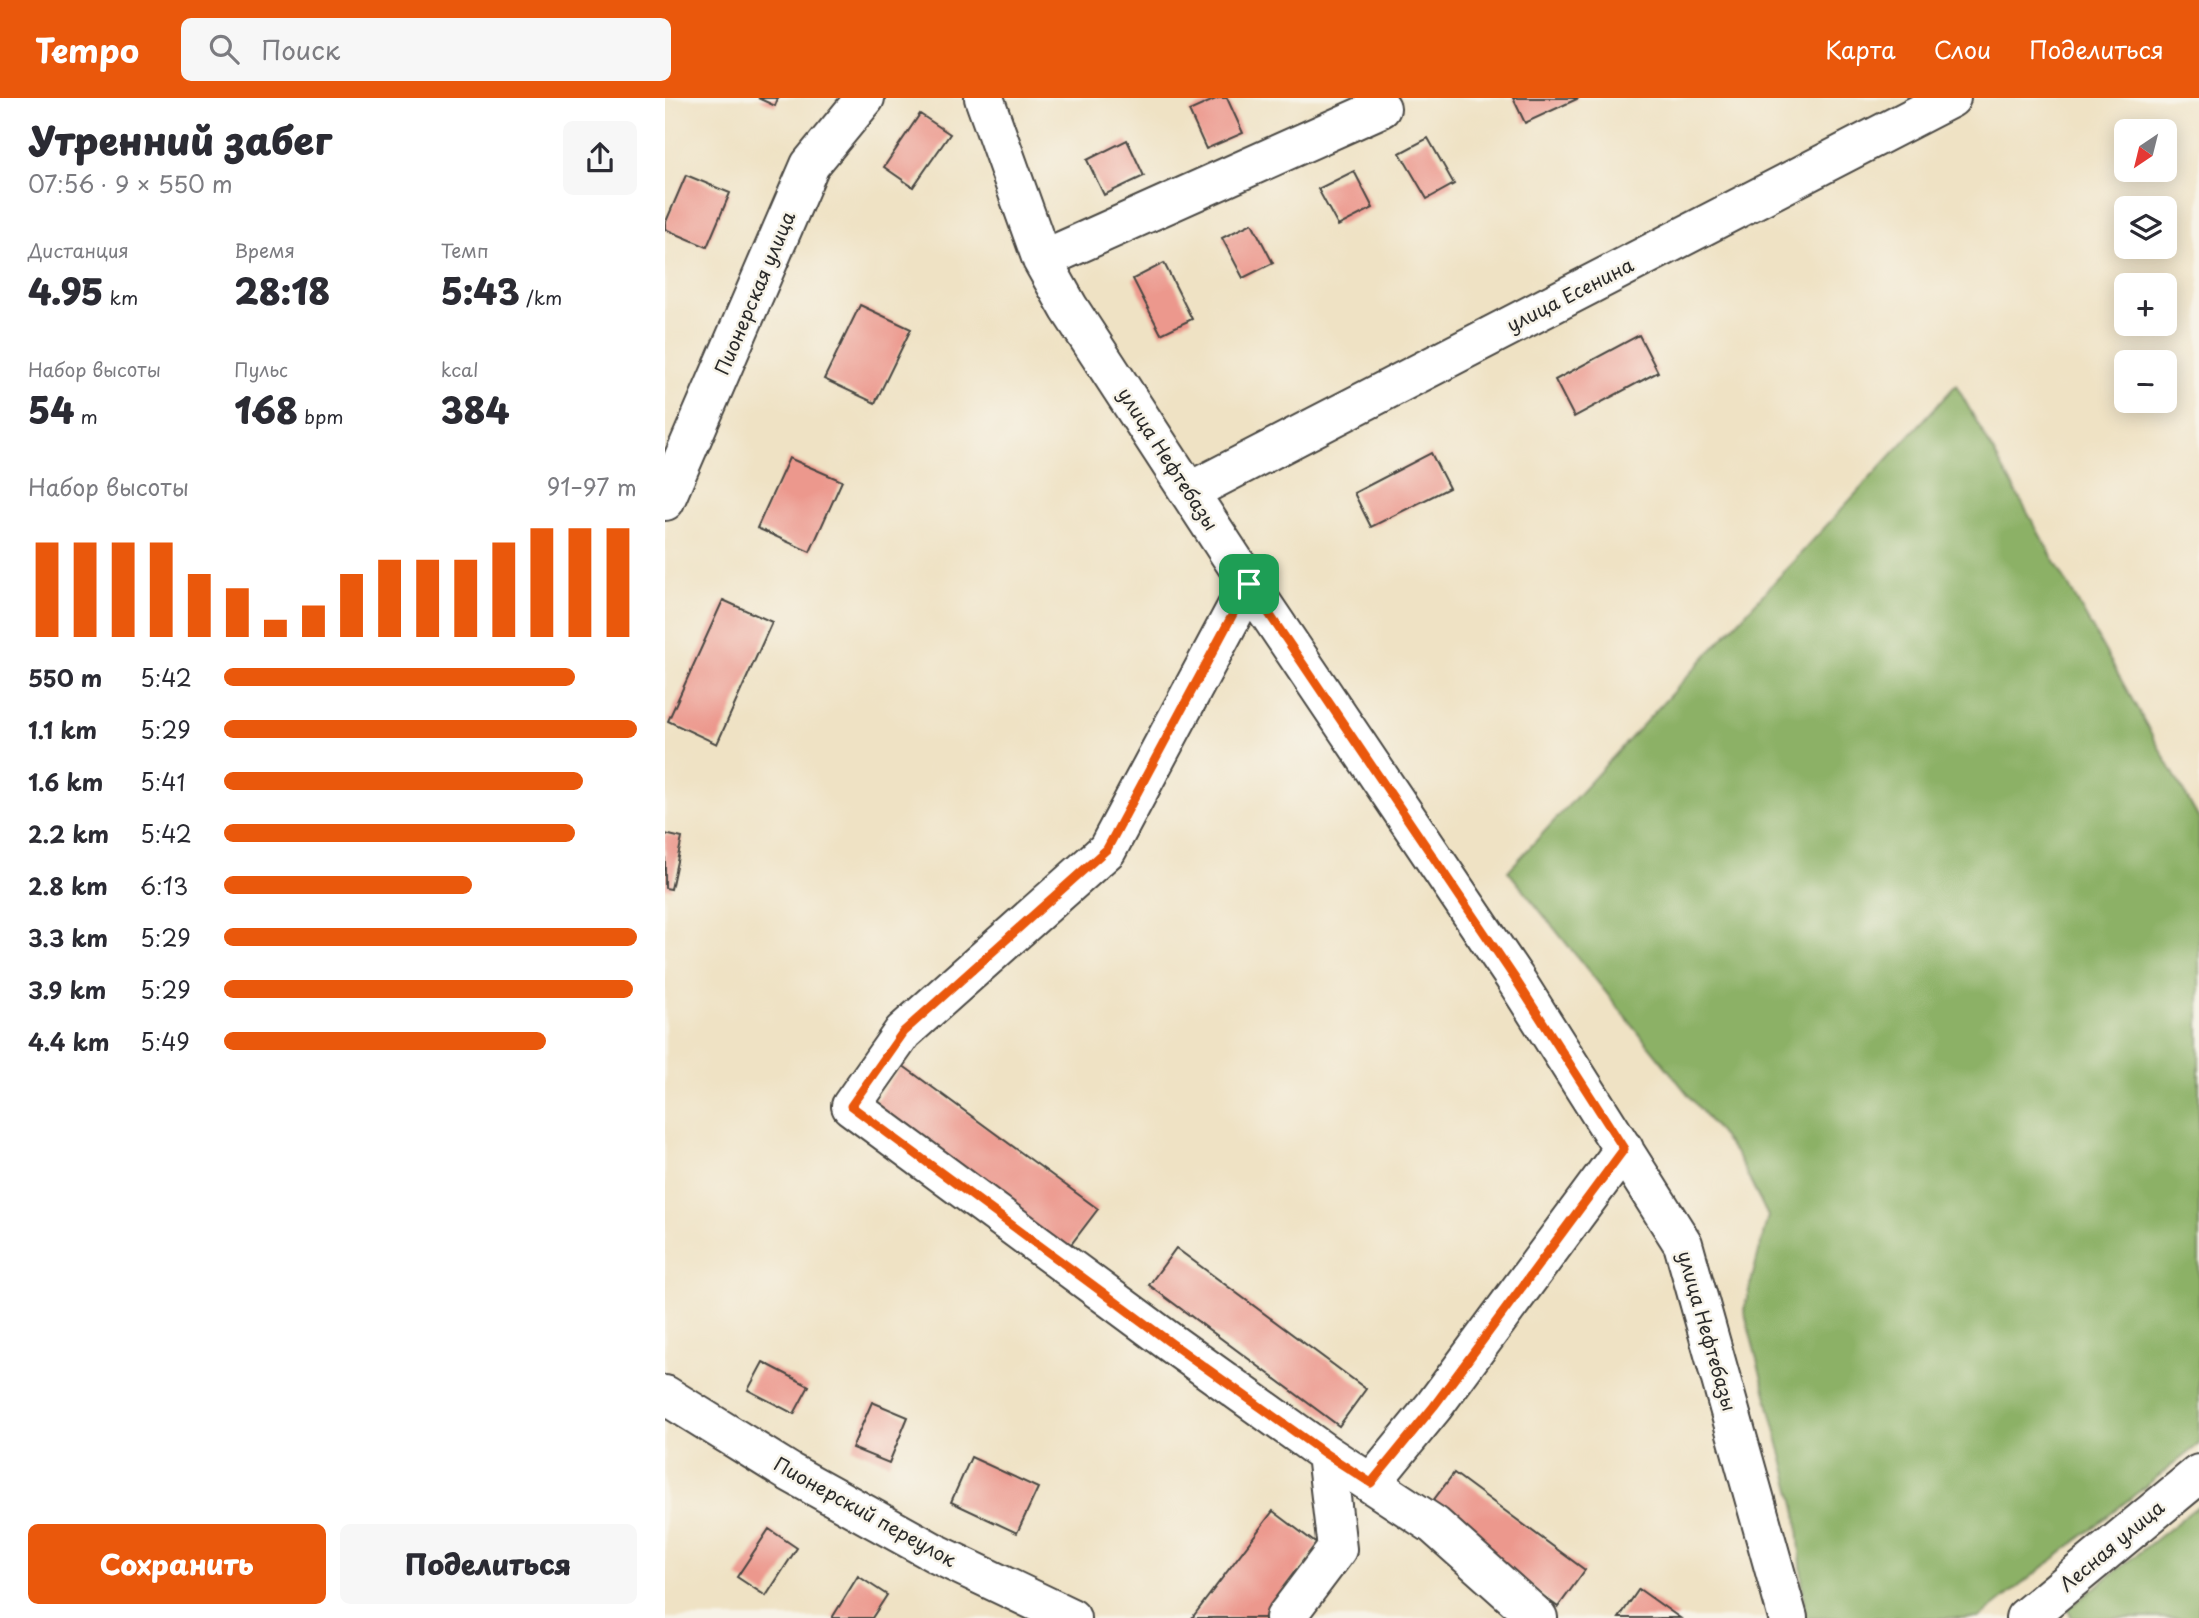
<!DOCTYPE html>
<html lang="ru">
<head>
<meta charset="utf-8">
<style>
  body { margin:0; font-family:"Playpen Sans",sans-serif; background:#f7f7f7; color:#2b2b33; height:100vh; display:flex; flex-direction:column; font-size:26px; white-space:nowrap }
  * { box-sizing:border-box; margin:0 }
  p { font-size:23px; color:#7c7c81 }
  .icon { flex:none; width:38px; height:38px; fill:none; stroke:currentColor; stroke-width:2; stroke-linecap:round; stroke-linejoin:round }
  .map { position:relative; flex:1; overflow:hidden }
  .details { display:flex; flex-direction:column; background:#fff; width:665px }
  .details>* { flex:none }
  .needle { width:46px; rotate:215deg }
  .tools { position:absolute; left:1449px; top:21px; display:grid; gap:14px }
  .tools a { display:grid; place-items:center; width:63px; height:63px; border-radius:10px; background:#fff; box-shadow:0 4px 18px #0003; font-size:35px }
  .pin { position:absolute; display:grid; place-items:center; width:60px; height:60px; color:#fff; margin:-30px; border-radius:14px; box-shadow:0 4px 10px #0006 }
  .round { display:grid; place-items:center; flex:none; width:74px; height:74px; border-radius:10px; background:#f7f7f7 }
  .headline { display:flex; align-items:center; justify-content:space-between; height:119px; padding:0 28px }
  h1 { font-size:38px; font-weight:800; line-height:52px }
  .metrics { display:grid; grid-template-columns:repeat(3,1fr); gap:10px; height:119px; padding:7px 28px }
  .metrics div { display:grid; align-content:center }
  .metrics b { font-size:35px; font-weight:800 }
  .metrics small { font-size:19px; font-weight:400 }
  .metrics p { font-size:19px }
  .chart { height:196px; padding:14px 28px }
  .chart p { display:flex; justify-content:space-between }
  .chart svg { width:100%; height:126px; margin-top:7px; stroke:#ea580c; stroke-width:6 }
  .button { display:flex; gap:14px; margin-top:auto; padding:14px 28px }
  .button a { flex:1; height:80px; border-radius:10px; background:#ea580c; color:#fff; font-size:28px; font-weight:800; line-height:80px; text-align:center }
  .button a+a { background:#f7f7f7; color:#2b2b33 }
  ul { padding:0 28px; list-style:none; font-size:23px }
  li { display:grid; grid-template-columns:112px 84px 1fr; align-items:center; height:52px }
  li i { height:18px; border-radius:9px; background:#ea580c }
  header { display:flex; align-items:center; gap:42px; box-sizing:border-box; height:98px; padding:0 35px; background:#ea580c; color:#fff }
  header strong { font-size:33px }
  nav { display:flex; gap:38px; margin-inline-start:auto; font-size:24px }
  .search { width:490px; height:63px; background:#f7f7f7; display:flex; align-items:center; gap:18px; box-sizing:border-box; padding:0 24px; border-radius:10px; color:#7c7c81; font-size:26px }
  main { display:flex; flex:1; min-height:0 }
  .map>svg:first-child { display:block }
  .forest { fill:#8cb166; stroke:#5c6e48; stroke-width:2 }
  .building { fill:#ec988d }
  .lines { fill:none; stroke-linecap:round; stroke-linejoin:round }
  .minor-casing { stroke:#484642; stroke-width:42 }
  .minor { stroke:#fff; stroke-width:38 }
  .route-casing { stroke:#fff; stroke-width:14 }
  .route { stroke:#ea580c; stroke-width:9 }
  .labels { text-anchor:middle; stroke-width:5; stroke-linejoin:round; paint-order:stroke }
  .street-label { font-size:19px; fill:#2b2b2b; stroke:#f7f3e8 }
</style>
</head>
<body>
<header>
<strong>Tempo</strong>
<div class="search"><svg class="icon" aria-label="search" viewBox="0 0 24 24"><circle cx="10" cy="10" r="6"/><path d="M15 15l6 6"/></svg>Поиск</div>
<nav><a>Карта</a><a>Слои</a><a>Поделиться</a></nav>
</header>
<main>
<section class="details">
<div class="headline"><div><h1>Утренний забег</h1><p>07:56 · 9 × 550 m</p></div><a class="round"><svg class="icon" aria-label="share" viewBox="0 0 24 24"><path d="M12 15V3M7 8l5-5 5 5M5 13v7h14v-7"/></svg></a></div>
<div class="metrics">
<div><p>Дистанция</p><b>4.95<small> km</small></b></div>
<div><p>Время</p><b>28:18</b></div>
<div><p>Темп</p><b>5:43<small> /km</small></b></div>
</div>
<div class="metrics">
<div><p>Набор высоты</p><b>54<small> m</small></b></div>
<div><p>Пульс</p><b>168<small> bpm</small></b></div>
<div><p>kcal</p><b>384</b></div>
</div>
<div class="chart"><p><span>Набор высоты</span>91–97 m</p>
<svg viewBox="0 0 160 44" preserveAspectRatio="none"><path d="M5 44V11M15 44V11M25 44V11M35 44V11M45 44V22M55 44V27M65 44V38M75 44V33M85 44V22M95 44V17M105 44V17M115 44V17M125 44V11M135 44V6M145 44V6M155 44V6"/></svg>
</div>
<ul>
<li><b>550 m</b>5:42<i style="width:85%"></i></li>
<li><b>1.1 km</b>5:29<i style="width:100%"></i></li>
<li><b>1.6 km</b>5:41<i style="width:87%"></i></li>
<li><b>2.2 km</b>5:42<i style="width:85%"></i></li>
<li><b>2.8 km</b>6:13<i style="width:60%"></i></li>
<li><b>3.3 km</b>5:29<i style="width:100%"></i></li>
<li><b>3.9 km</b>5:29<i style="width:99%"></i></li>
<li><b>4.4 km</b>5:49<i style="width:78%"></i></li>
</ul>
<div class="button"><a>Сохранить</a><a>Поделиться</a></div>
</section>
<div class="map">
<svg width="1534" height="1520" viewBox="0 0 1534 1520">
  <rect width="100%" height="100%" fill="#f7f3e8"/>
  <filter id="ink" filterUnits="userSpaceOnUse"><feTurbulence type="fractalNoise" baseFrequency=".0143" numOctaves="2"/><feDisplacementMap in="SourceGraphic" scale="14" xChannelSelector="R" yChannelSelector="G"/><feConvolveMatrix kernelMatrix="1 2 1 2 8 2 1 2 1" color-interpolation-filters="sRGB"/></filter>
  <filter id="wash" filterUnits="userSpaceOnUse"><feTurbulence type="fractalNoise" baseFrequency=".00686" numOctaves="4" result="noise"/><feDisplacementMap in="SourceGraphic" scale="28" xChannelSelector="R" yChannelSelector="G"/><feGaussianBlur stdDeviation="1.57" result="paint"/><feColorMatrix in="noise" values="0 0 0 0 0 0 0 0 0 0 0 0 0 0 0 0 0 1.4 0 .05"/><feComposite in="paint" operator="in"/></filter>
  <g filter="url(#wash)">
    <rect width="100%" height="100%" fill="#efe2c4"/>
    <path class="forest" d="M 1291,287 L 1534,721 L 1534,1346 L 1314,1520 L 1140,1520 L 1132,1415 L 1079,1212 L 1103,1118 L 1072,1057 L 843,773 Z
      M 1534,1407 L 1534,1520 L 1407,1520 L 1403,1511 Z"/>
    <g id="blocks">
      <path class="building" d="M 93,0 L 113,0 L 110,8 Z
        M 553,0 L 562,0 L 578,35 L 541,51 L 524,13 Z
        M 848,0 L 914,0 L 860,25 Z
        M 255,16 L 285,36 L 248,89 L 219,69 Z
        M 763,40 L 789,86 L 762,101 L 735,55 Z
        M 462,42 L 479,78 L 439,97 L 422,62 Z
        M 689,73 L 708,110 L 673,128 L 653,91 Z
        M 21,77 L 65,95 L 42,149 L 0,131 L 0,126 Z
        M 587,125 L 608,165 L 578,180 L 557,140 Z
        M 499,165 L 527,221 L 496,236 L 468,181 Z
        M 195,207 L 246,231 L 210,305 L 159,281 Z
        M 974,237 L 993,274 L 909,319 L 890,282 Z
        M 766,355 L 784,390 L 706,429 L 689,395 Z
        M 124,360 L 177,383 L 145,454 L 92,430 Z
        M 58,502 L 107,524 L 52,646 L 3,623 Z
        M 0,736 L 17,740 L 6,791 L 0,790 Z
        M 237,967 L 433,1111 L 401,1153 L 206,1009 Z
        M 511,1150 L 701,1291 L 674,1328 L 484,1187 Z
        M 98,1264 L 144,1288 L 129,1316 L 83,1292 Z
        M 207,1304 L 243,1319 L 224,1365 L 187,1350 Z
        M 306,1359 L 373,1390 L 352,1435 L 286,1404 Z
        M 789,1375 L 920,1472 L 893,1509 L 761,1412 Z
        M 608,1413 L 653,1447 L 599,1520 L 527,1520 Z
        M 104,1431 L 132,1450 L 101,1498 L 72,1479 Z
        M 193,1478 L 222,1497 L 207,1520 L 167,1520 Z
        M 974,1491 L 1015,1520 L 954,1520 Z"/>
    </g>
  </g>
  <g filter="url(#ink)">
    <use href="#blocks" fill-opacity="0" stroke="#484642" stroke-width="2"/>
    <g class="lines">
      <defs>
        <path id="minor" d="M 319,0 L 377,162 L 404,210 L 584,486 L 849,879 L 1018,1146 L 1123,1520
          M 377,162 L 716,10
          M 524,394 L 1286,0
          M 0,403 L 145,67 L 200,0
          M 584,486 L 442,752 L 238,934 L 186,1008 L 506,1245 L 661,1356 L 769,1427 L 873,1520
          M 0,1297 L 124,1374 L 272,1456 L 406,1520
          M 706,1385 L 769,1308 L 959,1051
          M 620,1520 L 672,1451 L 661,1356
          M 1360,1520 L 1534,1376"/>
      </defs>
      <use href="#minor" class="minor-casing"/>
      <use href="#minor" class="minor"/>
    </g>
  </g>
  <g class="lines" filter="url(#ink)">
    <defs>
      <path id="route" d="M 584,486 L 849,879 L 959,1051 L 769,1308 L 706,1385 L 661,1356 L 506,1245 L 186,1008 L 238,934 L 442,751 Z"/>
    </defs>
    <use href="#route" class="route-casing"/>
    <use href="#route" class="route"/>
  </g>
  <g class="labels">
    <g class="street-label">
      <text transform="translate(90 195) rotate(-67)" y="7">Пионерская улица</text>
      <text transform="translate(905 197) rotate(-27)" y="7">улица Есенина</text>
      <text transform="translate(503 361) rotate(57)" y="7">улица Нефтебазы</text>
      <text transform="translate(1042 1233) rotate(74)" y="7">улица Нефтебазы</text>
      <text transform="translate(200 1414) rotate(29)" y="7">Пионерский переулок</text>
      <text transform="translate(1447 1448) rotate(-40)" y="7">Лесная улица</text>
    </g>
  </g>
</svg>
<div class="tools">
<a><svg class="needle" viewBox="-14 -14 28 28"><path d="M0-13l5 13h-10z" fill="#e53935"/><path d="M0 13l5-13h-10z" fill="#7c7c81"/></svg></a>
<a><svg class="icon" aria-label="layers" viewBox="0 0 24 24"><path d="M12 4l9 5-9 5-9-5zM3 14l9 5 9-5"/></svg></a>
<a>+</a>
<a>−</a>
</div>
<div class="pin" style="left:584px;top:486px;background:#1e9e55"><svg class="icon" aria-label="arrive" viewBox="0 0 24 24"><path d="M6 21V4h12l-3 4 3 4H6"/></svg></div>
</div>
</main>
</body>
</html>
